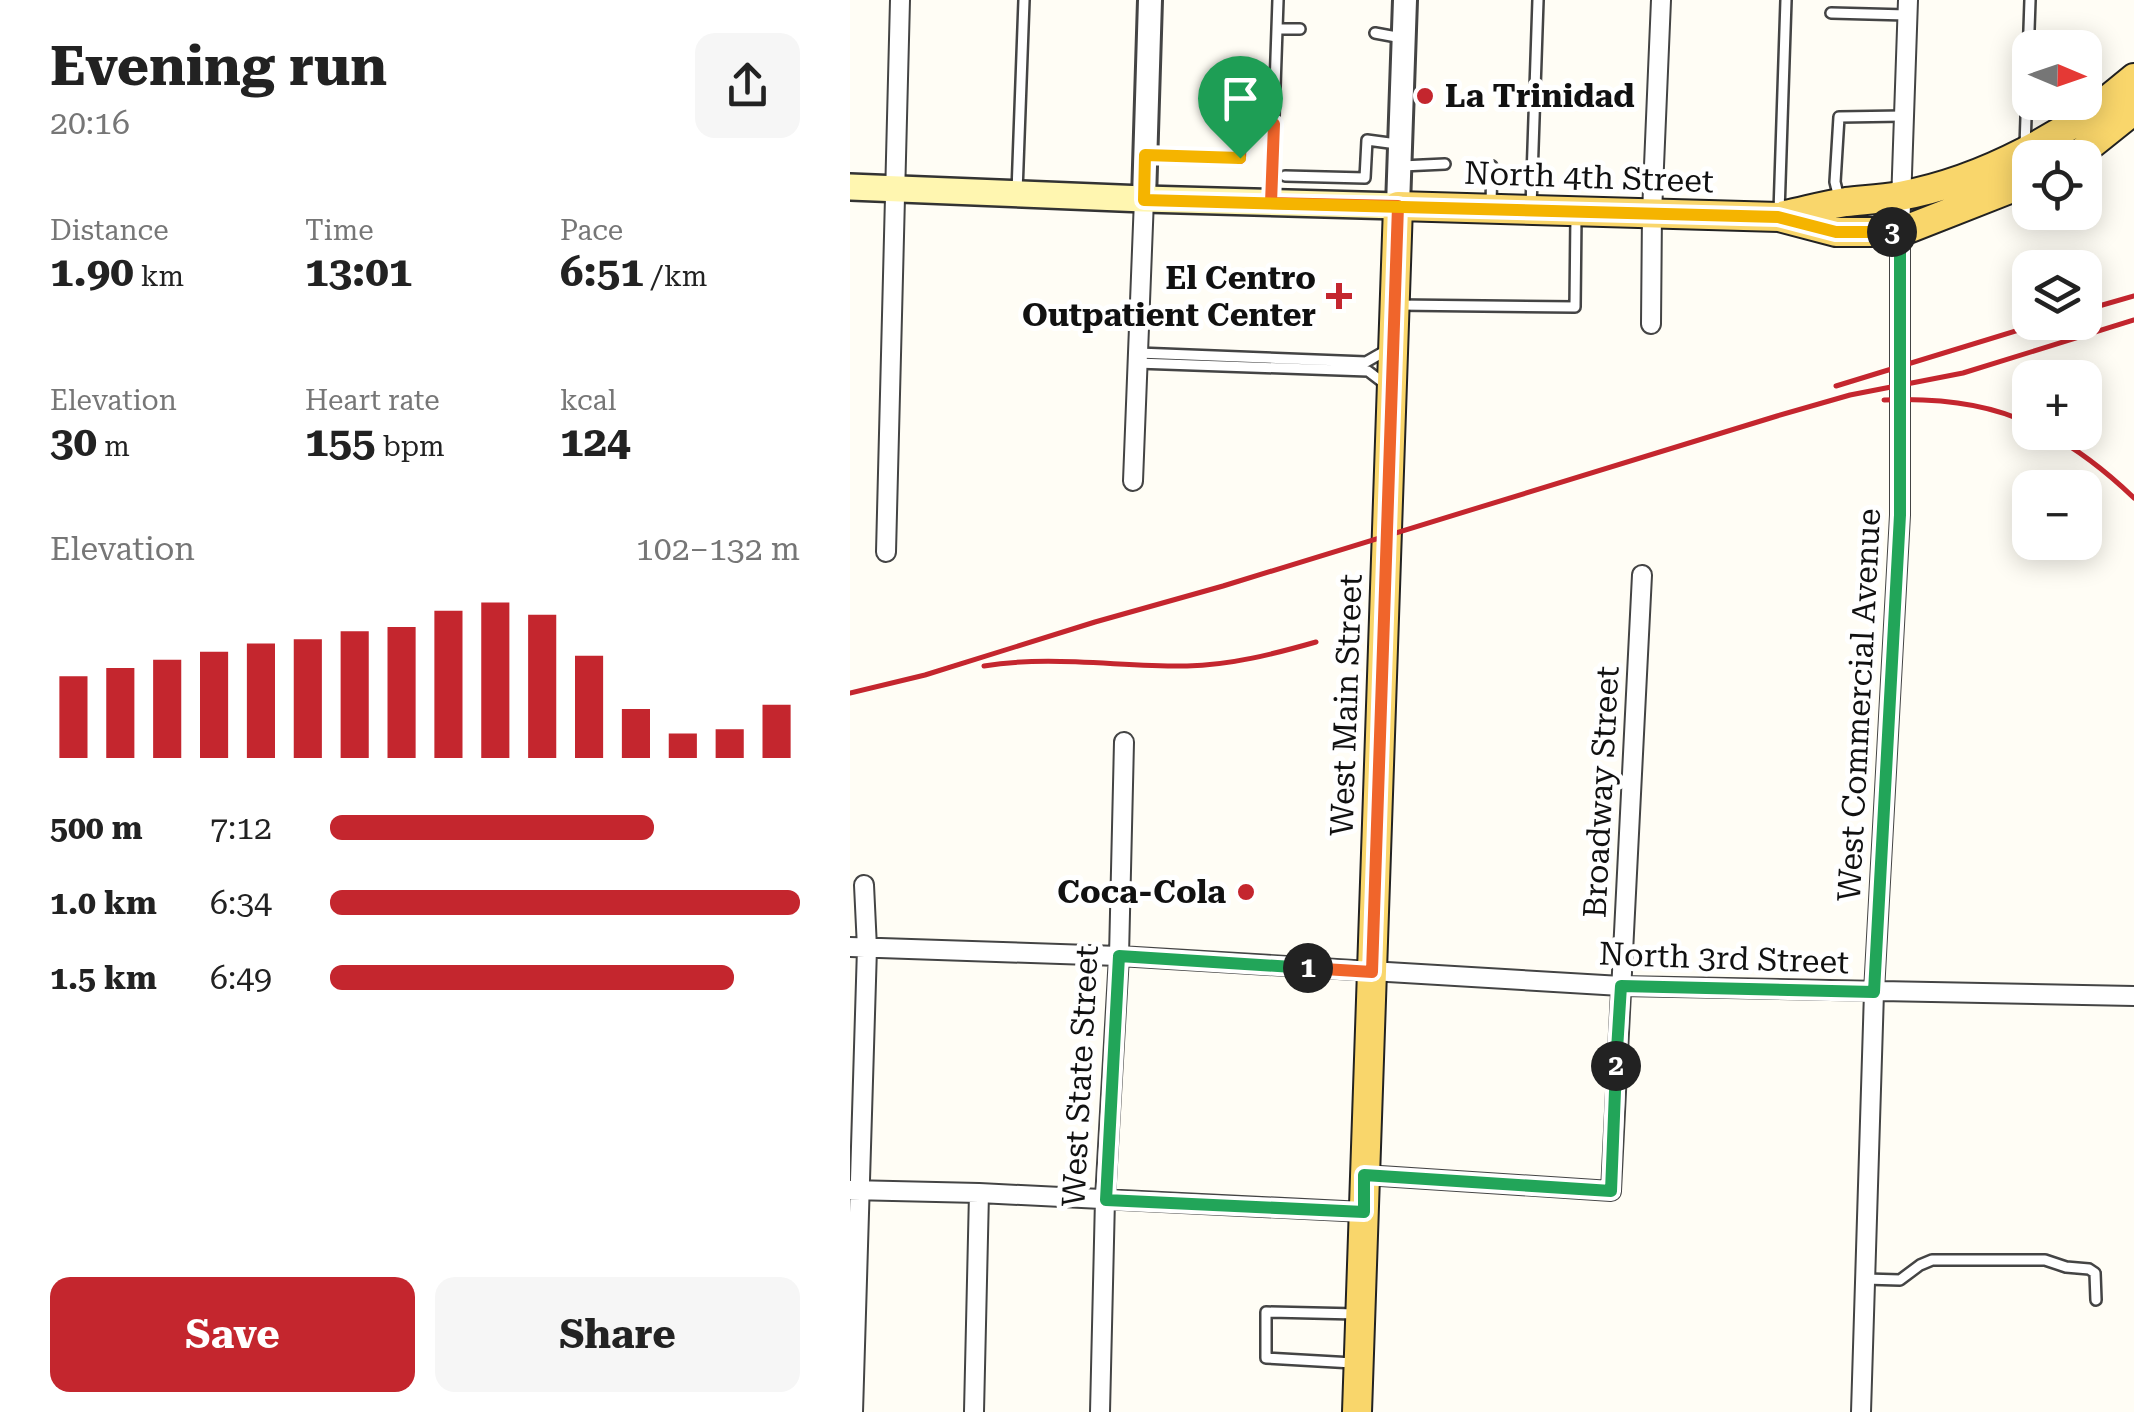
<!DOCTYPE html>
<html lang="en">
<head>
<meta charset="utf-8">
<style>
  body { margin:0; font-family:"Roboto Serif",serif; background:#f6f6f6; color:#222; height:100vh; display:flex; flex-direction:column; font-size:38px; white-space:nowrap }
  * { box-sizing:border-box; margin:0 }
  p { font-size:32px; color:#767676 }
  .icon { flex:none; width:55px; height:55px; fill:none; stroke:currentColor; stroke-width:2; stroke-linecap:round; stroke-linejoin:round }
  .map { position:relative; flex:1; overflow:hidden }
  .panel { display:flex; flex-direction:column; background:#fff; width:850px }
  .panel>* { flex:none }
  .needle { width:65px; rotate:92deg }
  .buttons { position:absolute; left:1162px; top:30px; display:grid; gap:20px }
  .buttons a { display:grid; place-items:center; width:90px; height:90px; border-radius:20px; background:#fff; box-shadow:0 5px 25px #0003; font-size:50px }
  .pin { position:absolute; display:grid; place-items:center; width:85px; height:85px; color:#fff; margin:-102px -42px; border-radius:50% 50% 50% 0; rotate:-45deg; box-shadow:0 0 10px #0007 }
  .pin .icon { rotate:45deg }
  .km { position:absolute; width:50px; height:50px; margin:-25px; border-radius:50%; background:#222; color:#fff; font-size:28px; line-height:50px; text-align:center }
  .round { display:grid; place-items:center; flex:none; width:105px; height:105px; border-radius:20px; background:#f6f6f6 }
  .headline { display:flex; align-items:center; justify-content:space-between; height:170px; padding:0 50px }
  h1 { font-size:55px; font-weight:700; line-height:75px }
  .stats { display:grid; grid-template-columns:repeat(3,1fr); gap:15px; height:170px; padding:10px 50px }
  .stats div { display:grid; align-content:center }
  .stats b { font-size:42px; font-weight:700 }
  .stats small { font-size:28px; font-weight:400 }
  .stats p { font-size:28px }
  .chart { height:280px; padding:20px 50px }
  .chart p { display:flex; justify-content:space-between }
  .chart svg { width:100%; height:180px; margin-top:10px; stroke:#c4262e; stroke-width:6 }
  .cta { display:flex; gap:20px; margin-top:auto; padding:20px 50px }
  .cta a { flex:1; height:115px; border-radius:20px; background:#c4262e; color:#fff; font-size:40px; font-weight:700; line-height:115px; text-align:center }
  .cta a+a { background:#f6f6f6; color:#222 }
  ul { padding:0 50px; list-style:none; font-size:32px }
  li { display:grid; grid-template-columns:160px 120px 1fr; align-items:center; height:75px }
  li i { height:25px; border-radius:12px; background:#c4262e }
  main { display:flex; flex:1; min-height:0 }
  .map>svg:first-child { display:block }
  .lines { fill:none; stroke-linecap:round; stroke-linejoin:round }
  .service-casing { stroke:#444; stroke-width:14 }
  .minor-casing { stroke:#444; stroke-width:22 }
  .tertiary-casing { stroke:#444; stroke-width:28 }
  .secondary-casing { stroke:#333; stroke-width:30 }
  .primary-casing { stroke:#222; stroke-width:32 }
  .service { stroke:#fff; stroke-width:9 }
  .minor { stroke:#fff; stroke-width:18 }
  .tertiary { stroke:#fff; stroke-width:22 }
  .secondary { stroke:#fff6b0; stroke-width:25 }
  .primary { stroke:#f9d66b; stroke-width:28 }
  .rail { stroke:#c4262e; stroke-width:5 }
  .split-1-casing { stroke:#fff; stroke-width:20 }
  .split-2-casing { stroke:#fff; stroke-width:20 }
  .split-3-casing { stroke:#fff; stroke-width:20 }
  .split-4-casing { stroke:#fff; stroke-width:20 }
  .split-1 { stroke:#f0652b; stroke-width:12 }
  .split-2 { stroke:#22a559; stroke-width:12 }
  .split-3 { stroke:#22a559; stroke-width:12 }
  .split-4 { stroke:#f5b400; stroke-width:12 }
  .poi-dot { fill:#c4262e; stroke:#fff; stroke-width:4 }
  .labels { text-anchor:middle; stroke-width:10; stroke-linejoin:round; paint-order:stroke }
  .poi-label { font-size:32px; font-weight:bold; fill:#111; stroke:#fff; text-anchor:end }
  .street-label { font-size:32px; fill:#111; stroke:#fff }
</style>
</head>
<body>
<main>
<section class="panel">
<div class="headline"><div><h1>Evening run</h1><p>20:16</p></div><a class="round"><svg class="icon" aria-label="share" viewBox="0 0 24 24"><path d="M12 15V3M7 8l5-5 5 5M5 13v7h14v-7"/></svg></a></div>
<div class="stats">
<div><p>Distance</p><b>1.90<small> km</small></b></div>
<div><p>Time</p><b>13:01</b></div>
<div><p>Pace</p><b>6:51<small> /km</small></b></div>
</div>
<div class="stats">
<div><p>Elevation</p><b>30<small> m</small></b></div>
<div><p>Heart rate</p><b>155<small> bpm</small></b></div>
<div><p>kcal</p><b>124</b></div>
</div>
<div class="chart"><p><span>Elevation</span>102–132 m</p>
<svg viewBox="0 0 160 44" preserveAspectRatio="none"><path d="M5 44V24M15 44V22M25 44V20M35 44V18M45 44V16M55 44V15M65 44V13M75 44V12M85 44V8M95 44V6M105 44V9M115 44V19M125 44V32M135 44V38M145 44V37M155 44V31"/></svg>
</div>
<ul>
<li><b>500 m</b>7:12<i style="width:69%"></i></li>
<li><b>1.0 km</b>6:34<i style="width:100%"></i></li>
<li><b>1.5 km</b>6:49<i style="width:86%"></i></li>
</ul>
<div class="cta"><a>Save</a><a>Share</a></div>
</section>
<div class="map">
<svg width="1284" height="1412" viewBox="0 0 1284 1412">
  <rect width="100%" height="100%" fill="#fffdf5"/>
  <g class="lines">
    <defs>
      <path id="service" d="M 981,13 L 1057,15
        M 427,29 L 450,29
        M 525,33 L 552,38
        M 1175,147 L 1180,0
        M 298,155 L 390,159 L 391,125 L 424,124
        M 552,166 L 595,164
        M 435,176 L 515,178 L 517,140 L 547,144
        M 167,192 L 174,0
        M 989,198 L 985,182 L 989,117 L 1054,116
        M 421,202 L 428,0
        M 641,203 L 642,166
        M 681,207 L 688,0
        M 929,212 L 936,0
        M 547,305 L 725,307 L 726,216
        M 288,353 L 516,362 L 537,350
        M 287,363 L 518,371 L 535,384
        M 1015,1279 L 1050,1280 L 1070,1265 L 1082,1260 L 1195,1260 L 1216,1267 L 1239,1269 L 1245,1273 L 1246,1300
        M 503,1363 L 416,1358 L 416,1312 L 507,1314"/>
      <path id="minor" d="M 801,324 L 802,213 L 811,0
        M 283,481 L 294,199
        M 36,552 L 50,0
        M 0,947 L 269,956 L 771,986 L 1284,996
        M 515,1175 L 761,1191 L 792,575
        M 0,1190 L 129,1193 L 514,1212
        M 3,1412 L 17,948 L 14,885
        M 124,1412 L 129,1193
        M 250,1412 L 255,1199 L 269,956 L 274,742
        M 1011,1412 L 1024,992 L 1050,515 L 1050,232 L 1058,0"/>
      <path id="tertiary" d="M 294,199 L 300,0
        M 548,206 L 555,0"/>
      <path id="secondary" d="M 0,187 L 294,199 L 548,206"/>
      <path id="primary" d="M 1224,158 L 1284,110
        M 935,215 C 955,211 975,205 996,202 C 1014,200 1032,199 1050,196 C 1135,180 1219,134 1284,78
        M 507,1412 L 548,206 L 929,217 L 986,232 L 1050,232 L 1180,181"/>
    </defs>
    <use href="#service" class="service-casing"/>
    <use href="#minor" class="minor-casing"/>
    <use href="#tertiary" class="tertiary-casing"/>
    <use href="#secondary" class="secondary-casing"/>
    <use href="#primary" class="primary-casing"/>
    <use href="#service" class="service"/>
    <use href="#minor" class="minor"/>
    <use href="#tertiary" class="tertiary"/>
    <use href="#secondary" class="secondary"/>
    <use href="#primary" class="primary"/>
    <path class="rail" d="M 1235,310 L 1284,296
      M 986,386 L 1195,322
      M 1034,400 C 1083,398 1135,402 1180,424
      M 1196,432 C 1229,450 1257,472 1284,498
      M 134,666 C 200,655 270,667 337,666 C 381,665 424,654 466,642
      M 0,693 L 75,675 L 245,622 L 373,586 L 927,416 L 1000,395 L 1113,373 L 1284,320"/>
  </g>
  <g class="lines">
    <defs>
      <path id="split-1" d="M 390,158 L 392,125 L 424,124 L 421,203 L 548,206 L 522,972 L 458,968"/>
      <path id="split-2" d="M 458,968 L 269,956 L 256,1200 L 514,1212 L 514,1175 L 761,1191 L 766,1066"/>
      <path id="split-3" d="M 766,1066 L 771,986 L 1024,992 L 1050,515 L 1050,232 L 1042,232"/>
      <path id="split-4" d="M 390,158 L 295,155 L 294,200 L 928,217 L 986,232 L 1042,232"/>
    </defs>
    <use href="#split-1" class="split-1-casing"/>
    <use href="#split-2" class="split-2-casing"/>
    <use href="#split-3" class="split-3-casing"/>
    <use href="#split-4" class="split-4-casing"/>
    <use href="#split-1" class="split-1"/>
    <use href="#split-2" class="split-2"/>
    <use href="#split-3" class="split-3"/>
    <use href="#split-4" class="split-4"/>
  </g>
  <g class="poi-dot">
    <circle cx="575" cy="96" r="10"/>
    <path d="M484 281h10v10h10v10h-10v10h-10v-10h-10v-10h10z"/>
    <circle cx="396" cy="892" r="10"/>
  </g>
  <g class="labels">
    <g class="poi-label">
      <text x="595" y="107" text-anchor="start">La Trinidad</text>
      <text x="466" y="289">El Centro<tspan x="466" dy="37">Outpatient Center</tspan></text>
      <text x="376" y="903">Coca-Cola</text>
    </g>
    <g class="street-label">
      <text transform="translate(739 177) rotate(2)" y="11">North 4th Street</text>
      <text transform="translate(496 705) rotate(-88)" y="11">West Main Street</text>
      <text transform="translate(1009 705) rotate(-87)" y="11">West Commercial Avenue</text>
      <text transform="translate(751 792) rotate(-87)" y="11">Broadway Street</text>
      <text transform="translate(874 958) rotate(2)" y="11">North 3rd Street</text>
      <text transform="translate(230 1076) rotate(-87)" y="11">West State Street</text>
    </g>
  </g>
</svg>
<div class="buttons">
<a><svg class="needle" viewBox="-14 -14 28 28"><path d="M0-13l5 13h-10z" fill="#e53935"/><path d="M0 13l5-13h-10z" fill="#767676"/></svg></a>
<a><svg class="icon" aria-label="locate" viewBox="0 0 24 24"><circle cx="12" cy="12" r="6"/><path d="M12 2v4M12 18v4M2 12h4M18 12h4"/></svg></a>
<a><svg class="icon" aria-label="layers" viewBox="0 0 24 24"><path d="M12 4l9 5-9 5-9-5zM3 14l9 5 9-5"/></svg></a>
<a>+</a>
<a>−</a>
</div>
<div class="pin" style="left:390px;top:158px;background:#1e9e55"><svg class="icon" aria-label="arrive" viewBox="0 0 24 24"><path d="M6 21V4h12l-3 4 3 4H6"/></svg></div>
<b class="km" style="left:458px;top:968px">1</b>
<b class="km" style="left:766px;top:1066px">2</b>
<b class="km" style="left:1042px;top:232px">3</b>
</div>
</main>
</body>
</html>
